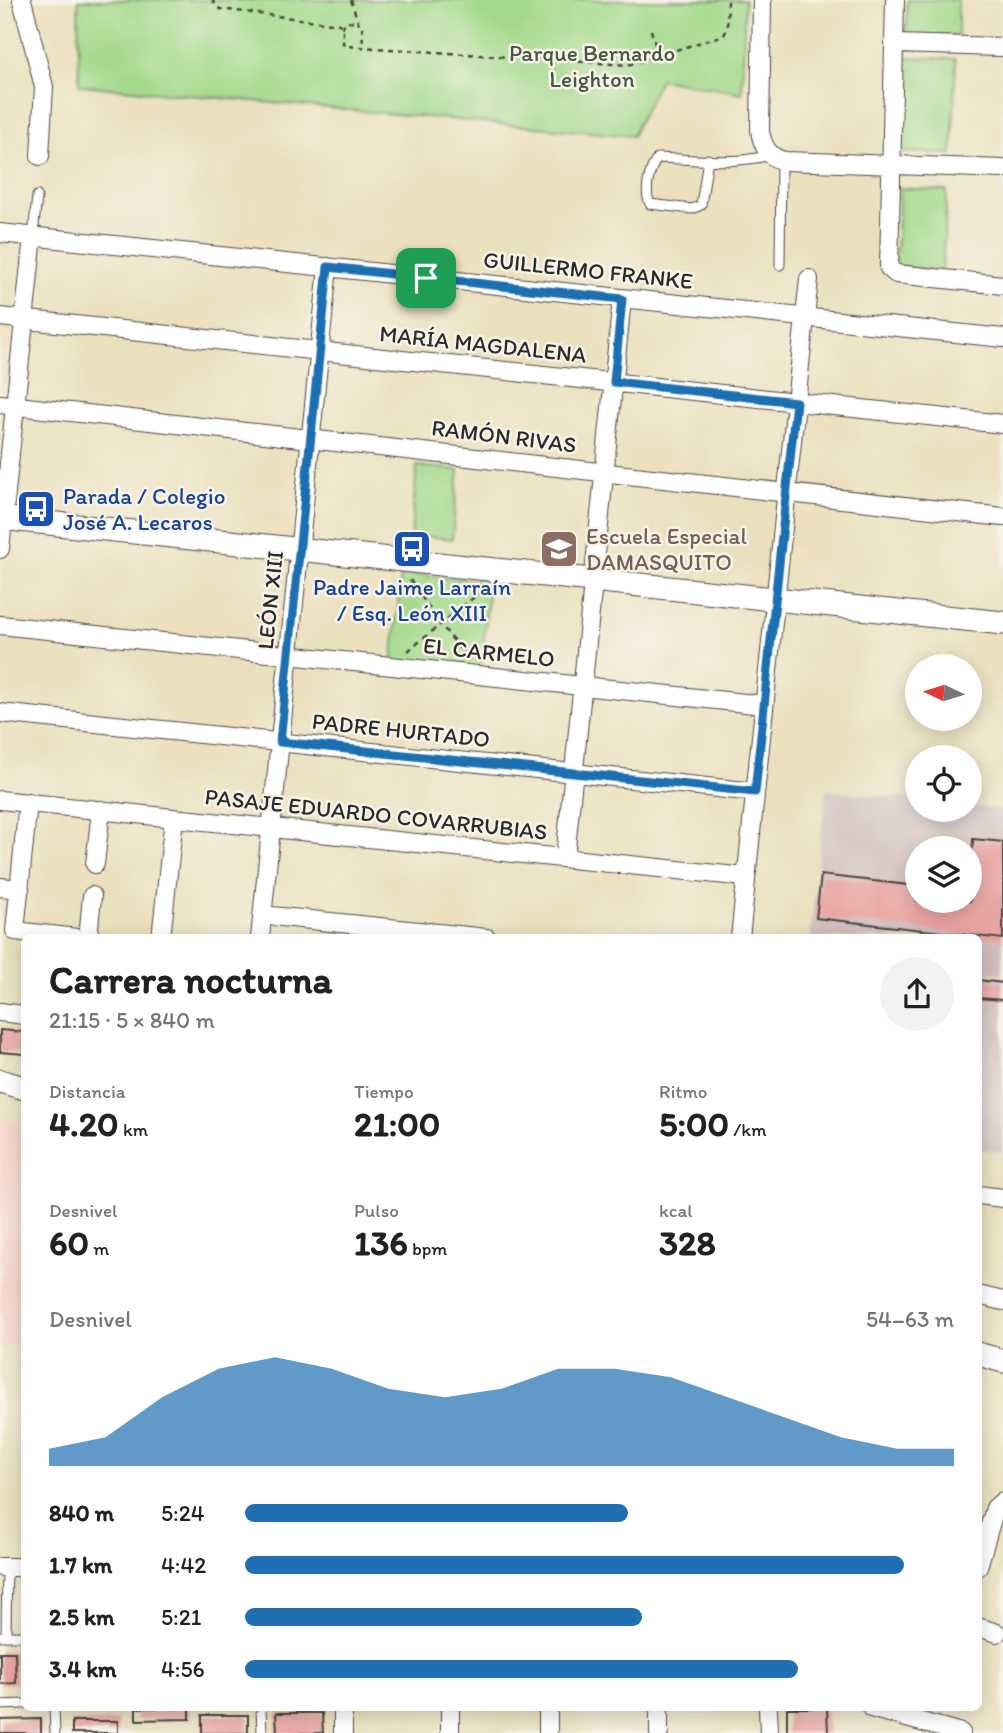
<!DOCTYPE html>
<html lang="es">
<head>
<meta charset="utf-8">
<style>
  body { margin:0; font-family:Itim,sans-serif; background:#f2f2f2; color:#222; height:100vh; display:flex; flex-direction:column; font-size:26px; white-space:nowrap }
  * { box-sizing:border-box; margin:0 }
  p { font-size:23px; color:#767676 }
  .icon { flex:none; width:38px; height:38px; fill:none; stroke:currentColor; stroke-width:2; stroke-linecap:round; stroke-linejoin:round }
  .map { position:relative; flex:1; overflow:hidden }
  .details { position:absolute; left:21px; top:934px; width:961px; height:777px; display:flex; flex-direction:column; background:#fff; border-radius:10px; box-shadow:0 4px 18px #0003 }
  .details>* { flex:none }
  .needle { width:46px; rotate:274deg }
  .tools { position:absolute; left:905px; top:654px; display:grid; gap:14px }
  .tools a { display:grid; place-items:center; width:77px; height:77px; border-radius:50%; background:#fff; box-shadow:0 4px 18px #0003; font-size:35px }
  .pin { position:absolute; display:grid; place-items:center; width:60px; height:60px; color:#fff; margin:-30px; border-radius:14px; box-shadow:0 4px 10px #0006 }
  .round { display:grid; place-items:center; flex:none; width:74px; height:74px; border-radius:37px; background:#f2f2f2 }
  .head { display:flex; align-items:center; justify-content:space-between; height:119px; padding:0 28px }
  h1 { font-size:38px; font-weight:700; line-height:52px }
  .stats { display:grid; grid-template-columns:repeat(3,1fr); gap:10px; height:119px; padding:7px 28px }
  .stats div { display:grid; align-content:center }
  .stats b { font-size:35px; font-weight:700 }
  .stats small { font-size:19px; font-weight:400 }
  .stats p { font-size:19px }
  .chart { height:196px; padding:14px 28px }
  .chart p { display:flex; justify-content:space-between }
  .chart svg { width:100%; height:126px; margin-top:7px; fill:#1f6fb2; opacity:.7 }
  ul { padding:0 28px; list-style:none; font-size:23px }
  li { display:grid; grid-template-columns:112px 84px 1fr; align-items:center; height:52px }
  li i { height:18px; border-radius:9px; background:#1f6fb2 }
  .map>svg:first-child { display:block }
  .built { fill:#f7d1c8 }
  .industrial { fill:#d2bfc0; fill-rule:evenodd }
  .green { fill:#a3d98b; stroke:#67825b; stroke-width:2 }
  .building { fill:#e9a5a3 }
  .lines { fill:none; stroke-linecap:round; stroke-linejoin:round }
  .service-casing { stroke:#484641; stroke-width:11 }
  .minor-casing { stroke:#484641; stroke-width:20 }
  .tertiary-casing { stroke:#484641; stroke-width:25 }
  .path { stroke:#484641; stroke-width:2.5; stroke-dasharray:5 5; stroke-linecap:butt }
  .service { stroke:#fff; stroke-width:9 }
  .minor { stroke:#fff; stroke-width:18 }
  .tertiary { stroke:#fff; stroke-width:23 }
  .route-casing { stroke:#fff; stroke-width:14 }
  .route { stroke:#1f6fb2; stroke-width:9 }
  .labels { text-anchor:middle; stroke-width:5; stroke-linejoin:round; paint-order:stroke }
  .park-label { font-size:23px; fill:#495643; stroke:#f7f3e8 }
  .street-label { font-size:23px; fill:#2b2b2b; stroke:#f7f3e8 }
  .transit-label { font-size:23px; fill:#164399; stroke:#f7f3e8; text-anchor:start }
  .education-label { font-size:23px; fill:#785e54; stroke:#f7f3e8; text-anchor:start }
</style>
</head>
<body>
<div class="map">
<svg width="1003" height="1733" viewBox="0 0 1003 1733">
  <rect width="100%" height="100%" fill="#f7f3e8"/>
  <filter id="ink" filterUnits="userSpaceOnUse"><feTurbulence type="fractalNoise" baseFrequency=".0143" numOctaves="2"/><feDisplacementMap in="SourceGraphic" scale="14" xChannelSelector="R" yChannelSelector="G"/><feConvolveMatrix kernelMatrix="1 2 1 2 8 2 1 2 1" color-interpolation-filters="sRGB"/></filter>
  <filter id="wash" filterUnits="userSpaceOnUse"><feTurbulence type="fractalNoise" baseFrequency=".00686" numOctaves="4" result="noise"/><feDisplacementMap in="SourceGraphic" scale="28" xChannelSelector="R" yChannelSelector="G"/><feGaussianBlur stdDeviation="1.57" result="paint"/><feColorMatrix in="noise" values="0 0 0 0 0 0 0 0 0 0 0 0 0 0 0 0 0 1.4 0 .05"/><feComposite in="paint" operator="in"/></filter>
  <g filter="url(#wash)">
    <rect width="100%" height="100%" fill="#ebe0bd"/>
    <path class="built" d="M 0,1119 L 24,1125 L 24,1342 L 0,1348 Z
      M 24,1360 L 24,1418 L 13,1415 Z"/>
    <path class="industrial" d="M 826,790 L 917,800 L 917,810 L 970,810 L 970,806 L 1003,810 L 1003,974 L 978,971 L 978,938 L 810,938 ZM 917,849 L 970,849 L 970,901 L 917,901 Z
      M 978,974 L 1003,977 L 1003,1152 L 978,1149 Z"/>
    <path class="green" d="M 78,0 L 745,0 L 742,93 L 660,79 L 632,136 L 79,85 Z
      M 907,0 L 958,0 L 958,36 L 907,36 Z
      M 904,57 L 956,59 L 952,154 L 900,152 Z
      M 900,188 L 947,191 L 942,270 L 895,267 Z
      M 417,466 L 459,470 L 452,539 L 411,535 Z
      M 401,573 L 489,582 L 481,674 L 392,666 Z"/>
    <g id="blocks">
      <path class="building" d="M 973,839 L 1003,842 L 1003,939 L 816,918 L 821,875 L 917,886 L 917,901 L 970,901 Z
        M 978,980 L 1003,983 L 1003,1000 L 978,998 Z
        M 0,1030 L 24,1032 L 24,1054 L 0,1052 Z
        M 0,1652 L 15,1652 L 16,1683 L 0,1684 Z
        M 136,1708 L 190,1708 L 190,1719 L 136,1720 Z
        M 787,1708 L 827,1708 L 828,1733 L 787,1733 Z
        M 276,1713 L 322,1713 L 323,1733 L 277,1733 Z
        M 202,1715 L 248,1715 L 248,1733 L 202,1733 Z
        M 41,1719 L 41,1733 L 0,1733 L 0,1720 Z
        M 72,1721 L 118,1721 L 118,1733 L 72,1733 Z"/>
    </g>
  </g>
  <g filter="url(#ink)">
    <use href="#blocks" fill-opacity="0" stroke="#484641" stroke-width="2"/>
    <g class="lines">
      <defs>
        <path id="service" d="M 708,159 L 701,205 L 692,209 L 650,204 C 644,192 649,168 658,158 C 694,159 735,165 770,155
          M 33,236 L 37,196
          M 780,265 L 781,161
          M 2,1636 L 24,1636
          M 6,1636 L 7,1567
          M 0,1705 L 24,1704
          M 54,1708 L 55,1733
          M 261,1708 L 262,1733"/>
        <path id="minor" d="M 22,0 L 44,87 L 40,156
          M 762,0 L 760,130 C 762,146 769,159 786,161 L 1003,169
          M 895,0 L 889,268 L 896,274 L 1003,285
          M 895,44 L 1003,47
          M 0,233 L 1003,338
          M 0,317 L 1003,424
          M 0,404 C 335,440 668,482 1003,517
          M 0,549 L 33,236
          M 0,625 L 764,705
          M 0,713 L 755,792
          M 0,800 L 746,877
          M 28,802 L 15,931 L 77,938
          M 565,858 L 622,299
          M 95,864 L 101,810
          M 0,887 L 20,889
          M 262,915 L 487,938
          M 88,938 L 92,896
          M 161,938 L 174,818
          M 260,938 L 328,267
          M 740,938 L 809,279
          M 0,1012 L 24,1015
          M 978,1195 L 1003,1198
          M 978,1295 L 1003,1301
          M 0,1567 L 24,1567
          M 978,1567 L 995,1508 L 1003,1501
          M 978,1627 L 997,1633
          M 450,1708 L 450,1733
          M 548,1708 L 548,1733
          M 659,1708 L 659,1733
          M 768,1708 L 769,1733
          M 871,1708 L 961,1733
          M 343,1733 L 343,1708"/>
        <path id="tertiary" d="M 0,518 L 1003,623
          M 0,1081 L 24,1088
          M 978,1354 L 1003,1361"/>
      </defs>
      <use href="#service" class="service-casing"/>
      <use href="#minor" class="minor-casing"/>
      <use href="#tertiary" class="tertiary-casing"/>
      <path class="path" d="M 212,0 L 220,9 L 340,24 L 343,31 L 343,43 L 346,46 L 628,65 L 724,35 L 727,29 L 728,0
        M 351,0 L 358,22 L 362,25 L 363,46
        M 342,28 L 346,21 L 358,22
        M 651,30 L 658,56
        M 410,580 L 441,625 L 466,656
        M 408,651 L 484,589"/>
      <use href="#service" class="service"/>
      <use href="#minor" class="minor"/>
      <use href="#tertiary" class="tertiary"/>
    </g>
  </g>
  <g class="lines" filter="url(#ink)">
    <defs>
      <path id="route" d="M 328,267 L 622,299 L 614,382 L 796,402 L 755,792 L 280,742 Z"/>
    </defs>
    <use href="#route" class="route-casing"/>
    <use href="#route" class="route"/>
  </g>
  <defs>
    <symbol id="bus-square" viewBox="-11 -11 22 22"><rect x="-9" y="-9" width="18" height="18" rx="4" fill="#1a4fb4" stroke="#f7f3e8"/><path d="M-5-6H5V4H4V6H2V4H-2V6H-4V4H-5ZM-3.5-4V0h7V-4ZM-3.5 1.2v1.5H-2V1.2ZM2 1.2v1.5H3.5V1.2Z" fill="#fff"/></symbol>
    <symbol id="school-square" viewBox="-11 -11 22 22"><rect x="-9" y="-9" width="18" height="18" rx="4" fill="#8d6e63" stroke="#f7f3e8"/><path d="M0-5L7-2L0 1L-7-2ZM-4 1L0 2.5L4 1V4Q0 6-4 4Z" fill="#fff"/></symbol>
  </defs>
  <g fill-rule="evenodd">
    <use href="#bus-square" x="14" y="487" width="44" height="44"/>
    <use href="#bus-square" x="390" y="527" width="44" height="44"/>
    <use href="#school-square" x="537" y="527" width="44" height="44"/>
  </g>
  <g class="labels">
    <g class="park-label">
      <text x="592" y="61">Parque Bernardo<tspan x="592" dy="26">Leighton</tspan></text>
    </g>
    <g class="street-label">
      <text transform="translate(588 270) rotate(6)" y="8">GUILLERMO FRANKE</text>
      <text transform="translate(483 344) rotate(6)" y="8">MARÍA MAGDALENA</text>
      <text transform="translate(504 436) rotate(7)" y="8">RAMÓN RIVAS</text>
      <text transform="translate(270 600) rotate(-84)" y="8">LEÓN XIII</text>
      <text transform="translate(489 652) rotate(6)" y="8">EL CARMELO</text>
      <text transform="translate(401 730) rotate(6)" y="8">PADRE HURTADO</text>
      <text transform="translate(376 814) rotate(6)" y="8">PASAJE EDUARDO COVARRUBIAS</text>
    </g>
    <g class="transit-label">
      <text x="63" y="504">Parada / Colegio<tspan x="63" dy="26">José A. Lecaros</tspan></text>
      <text x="412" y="595" text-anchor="middle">Padre Jaime Larraín<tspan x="412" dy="26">/ Esq. León XIII</tspan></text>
    </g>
    <g class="education-label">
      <text x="586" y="544">Escuela Especial<tspan x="586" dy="26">DAMASQUITO</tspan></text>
    </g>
  </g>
</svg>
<div class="tools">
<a><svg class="needle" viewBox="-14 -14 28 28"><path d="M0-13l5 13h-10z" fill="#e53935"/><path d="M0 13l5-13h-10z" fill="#767676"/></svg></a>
<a><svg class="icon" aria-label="locate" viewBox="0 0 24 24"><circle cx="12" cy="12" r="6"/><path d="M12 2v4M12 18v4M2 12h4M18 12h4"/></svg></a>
<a><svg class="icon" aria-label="layers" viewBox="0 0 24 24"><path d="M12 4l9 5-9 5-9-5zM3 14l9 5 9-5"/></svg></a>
</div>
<div class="pin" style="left:426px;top:278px;background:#1e9e55"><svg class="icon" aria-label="arrive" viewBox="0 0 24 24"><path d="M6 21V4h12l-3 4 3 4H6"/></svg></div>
<section class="details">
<div class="head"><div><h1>Carrera nocturna</h1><p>21:15 · 5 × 840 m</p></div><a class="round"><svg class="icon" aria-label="share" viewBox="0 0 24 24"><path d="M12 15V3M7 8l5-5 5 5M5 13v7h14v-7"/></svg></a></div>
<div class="stats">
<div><p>Distancia</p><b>4.20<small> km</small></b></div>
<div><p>Tiempo</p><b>21:00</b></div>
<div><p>Ritmo</p><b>5:00<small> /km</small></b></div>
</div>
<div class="stats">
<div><p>Desnivel</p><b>60<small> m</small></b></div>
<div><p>Pulso</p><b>136<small> bpm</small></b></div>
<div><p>kcal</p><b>328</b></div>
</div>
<div class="chart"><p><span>Desnivel</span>54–63 m</p>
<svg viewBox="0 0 160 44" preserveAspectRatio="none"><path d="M0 44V38L10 34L20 20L30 10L40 6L50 10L60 17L70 20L80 17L90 10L100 10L110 13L120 20L130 27L140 34L150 38L160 38V44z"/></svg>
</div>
<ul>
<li><b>840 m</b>5:24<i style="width:54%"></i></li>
<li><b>1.7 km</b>4:42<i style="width:93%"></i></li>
<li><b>2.5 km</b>5:21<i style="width:56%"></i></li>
<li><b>3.4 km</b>4:56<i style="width:78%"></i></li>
</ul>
</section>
</div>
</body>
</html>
